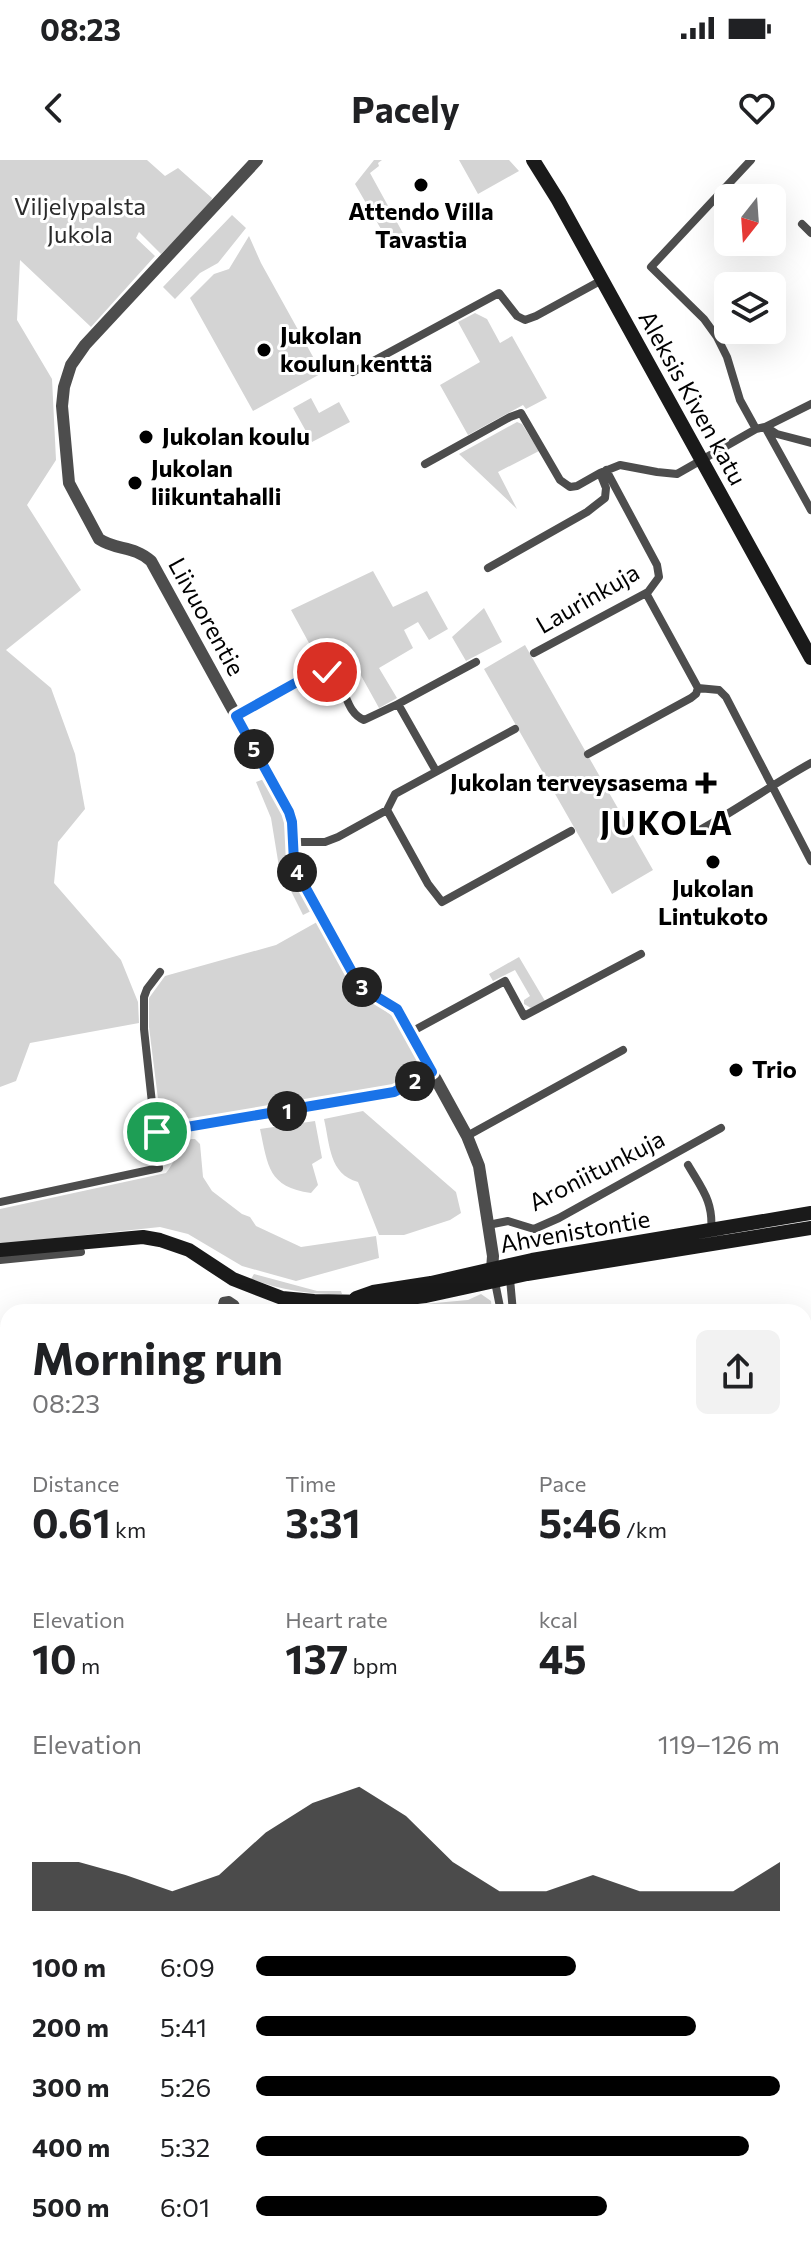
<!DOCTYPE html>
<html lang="en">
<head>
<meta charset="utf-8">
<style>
  body { margin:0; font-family:Commissioner,sans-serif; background:#f2f2f2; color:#202124; height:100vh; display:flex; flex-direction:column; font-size:30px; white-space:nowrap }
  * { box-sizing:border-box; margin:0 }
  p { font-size:26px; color:#757577 }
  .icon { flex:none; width:44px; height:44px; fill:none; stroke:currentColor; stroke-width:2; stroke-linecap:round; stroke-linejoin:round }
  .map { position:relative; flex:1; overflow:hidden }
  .sheet { position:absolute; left:0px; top:1144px; width:812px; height:950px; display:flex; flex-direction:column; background:#fff; border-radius:24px 24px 0 0; box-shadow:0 8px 32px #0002 }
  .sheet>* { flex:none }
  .needle { width:52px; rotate:197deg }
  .tools { position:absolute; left:714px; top:24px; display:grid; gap:16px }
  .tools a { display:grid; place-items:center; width:72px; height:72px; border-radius:12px; background:#fff; box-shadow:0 8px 32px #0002; font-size:40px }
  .pin { position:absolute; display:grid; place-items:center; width:68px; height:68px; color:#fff; margin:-34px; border:4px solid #fff; border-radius:50%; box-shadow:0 2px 8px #0007 }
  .km { position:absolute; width:40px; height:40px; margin:-20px; border-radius:50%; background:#222; color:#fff; font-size:22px; line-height:40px; text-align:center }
  .round { display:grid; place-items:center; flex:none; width:84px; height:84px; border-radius:12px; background:#f2f2f2 }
  .headline { display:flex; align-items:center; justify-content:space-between; height:136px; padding:0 32px }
  h1 { font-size:44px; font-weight:700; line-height:60px }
  .stats { display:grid; grid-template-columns:repeat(3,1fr); gap:12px; height:136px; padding:8px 32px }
  .stats div { display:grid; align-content:center }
  .stats b { font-size:40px; font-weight:700 }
  .stats small { font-size:22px; font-weight:400 }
  .stats p { font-size:22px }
  .chart { height:224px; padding:16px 32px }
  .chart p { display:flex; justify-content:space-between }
  .chart svg { width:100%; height:144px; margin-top:8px; fill:#000; opacity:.7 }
  ul { padding:0 32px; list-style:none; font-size:26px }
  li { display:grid; grid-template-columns:128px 96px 1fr; align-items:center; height:60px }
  li i { height:20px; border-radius:10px; background:#000 }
  .status { display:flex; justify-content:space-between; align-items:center; height:56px; padding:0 40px; background:#fff; direction:ltr }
  .status svg { height:22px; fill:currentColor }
  header { display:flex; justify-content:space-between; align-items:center; height:104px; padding:0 32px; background:#fff; font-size:36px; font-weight:700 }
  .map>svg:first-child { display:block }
  .green { fill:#d4d4d4 }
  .water { fill:#9b9b9b }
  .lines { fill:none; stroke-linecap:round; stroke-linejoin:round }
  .minor { stroke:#4d4d4d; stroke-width:8 }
  .tertiary { stroke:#4d4d4d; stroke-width:12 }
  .secondary { stroke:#1a1a1a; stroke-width:14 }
  .route-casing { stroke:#fff; stroke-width:16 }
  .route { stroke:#1a73e8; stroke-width:10 }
  .poi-dot { fill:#000; stroke:#fff; stroke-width:3 }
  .labels { text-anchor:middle; stroke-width:6; stroke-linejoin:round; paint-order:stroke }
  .park-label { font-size:24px; fill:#2b2b2b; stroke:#fff }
  .poi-label { font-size:24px; font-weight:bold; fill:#000; stroke:#fff; text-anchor:start }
  .street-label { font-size:24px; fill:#000; stroke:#fff }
  .district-label { font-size:32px; font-weight:bold; letter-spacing:2px; fill:#000; stroke:#fff }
</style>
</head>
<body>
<div class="status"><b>08:23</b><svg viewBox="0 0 49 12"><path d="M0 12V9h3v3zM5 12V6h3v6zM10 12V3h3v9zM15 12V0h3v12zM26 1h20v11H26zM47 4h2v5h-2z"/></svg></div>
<header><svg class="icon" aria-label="back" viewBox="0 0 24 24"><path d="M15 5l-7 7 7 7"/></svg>Pacely<svg class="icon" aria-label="heart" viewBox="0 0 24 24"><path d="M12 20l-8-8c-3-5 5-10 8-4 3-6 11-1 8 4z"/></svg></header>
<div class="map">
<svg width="811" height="2093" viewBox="0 0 811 2093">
  <rect width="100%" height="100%" fill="#fff"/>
  <path class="green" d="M 0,0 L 147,0 L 165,16 L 178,8 L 212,38 L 210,43 L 161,94 L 139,72 L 136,78 L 155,96 L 91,167 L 20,100 L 17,160 L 52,219 L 56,300 L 27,345 L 81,430 L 6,490 L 51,528 L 75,594 L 85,649 L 58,682 L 54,723 L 121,800 L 138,842 L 139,863 L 30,883 L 16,921 L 0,927 Z
    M 374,0 L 382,0 L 378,3 L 379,6 L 370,13 L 404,75 L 389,83 L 355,24 Z
    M 459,0 L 509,0 L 519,11 L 478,34 Z
    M 232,55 L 246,68 L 218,103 L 200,113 L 175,139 L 163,127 Z
    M 249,76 L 261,103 L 322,213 L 253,251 L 190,138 L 214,114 L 229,109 Z
    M 475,153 L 487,159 L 500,183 L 512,176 L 547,238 L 526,249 L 523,245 L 468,275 L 440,225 L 480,202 L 458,162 Z
    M 311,238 L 319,253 L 339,242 L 350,262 L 312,282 L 293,248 Z
    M 517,262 L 522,264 L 539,291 L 498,312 L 517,349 L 459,294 Z
    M 373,411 L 393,447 L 427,431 L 448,469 L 429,480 L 418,462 L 404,470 L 413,488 L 379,508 L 397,538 L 379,548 L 348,492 L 321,505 L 291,450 Z
    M 484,448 L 502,482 L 466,501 L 452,477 Z
    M 525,485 L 653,710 L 612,734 L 484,509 Z
    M 264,619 L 284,659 L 288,697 L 313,750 L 303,755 L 279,707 L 271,658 L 256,622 Z
    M 317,762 L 355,828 L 395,858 L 421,904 L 419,912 L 393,927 L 185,963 L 161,963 L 149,867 L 149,838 L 165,816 L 276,785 Z
    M 519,797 L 545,841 L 531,848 L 524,844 L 524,840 L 530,836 L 515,810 L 493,821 L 489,814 Z
    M 363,951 L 456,1032 L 461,1053 L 450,1060 L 404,1075 L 379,1075 L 358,1022 C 329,1014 330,985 324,959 Z
    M 315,961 L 322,998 L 312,1004 L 318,1025 L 311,1033 C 268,1027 268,1006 260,969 Z
    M 191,979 L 195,979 L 200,984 L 203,1017 L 212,1031 L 242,1054 L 250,1057 L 256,1066 L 301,1087 L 376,1076 L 379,1098 L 296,1121 L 242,1106 L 188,1074 L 160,1067 L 0,1084 L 0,1049 L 166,1013 C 174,1003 181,985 191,979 Z
    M 254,1114 L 317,1131 L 341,1131 L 342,1134 C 310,1135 281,1130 251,1119 Z
    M 481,1134 L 491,1141 L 492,1152 L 336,1152 L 468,1140 Z
    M 8,1202 L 8,2086 L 804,2086 L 804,1895 L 811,1880 L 811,2093 L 0,2093 L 0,1203 Z
    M 811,1315 L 811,1384 L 806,1386 L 804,1391 L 804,1317 Z"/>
  <path class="water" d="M 160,2086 L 313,2086 L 312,2093 L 163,2093 Z"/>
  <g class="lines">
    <path class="minor" d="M 751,0 L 651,107 L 704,159 L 717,177 L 727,197 L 740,240 L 756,269
      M 802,64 L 811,73
      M 353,212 L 499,133 L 517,156 L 525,160 L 536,156 L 602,120
      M 765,267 L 811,350
      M 766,267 L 777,274 L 811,283
      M 425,304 L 510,257 L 521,253 L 560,320 L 570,327 L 577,326 L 600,313
      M 488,408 L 587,352 L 605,338 L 606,328 L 600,313 L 620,305 L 657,312 L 677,314 L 756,269 L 765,267 L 811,244
      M 646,433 L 698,528
      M 534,493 L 648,432 L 659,417 L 657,405 L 606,310
      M 398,544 L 436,611
      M 236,556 L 315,512 C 351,512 339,549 364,560 L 398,544 L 476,502
      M 588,594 L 691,538 L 696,534 L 698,528 L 719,530 L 726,537 L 811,701
      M 387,650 L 428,724 L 442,742 L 571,671
      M 700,670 C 738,649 773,624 811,603
      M 294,682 L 325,682 L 338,677 L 387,650 L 395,634 L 515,569
      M 411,872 L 505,821 L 524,856 L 641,794
      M 157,972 L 394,932 L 432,912
      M 467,976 L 623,890
      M 688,1005 C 702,1029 714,1042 711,1072
      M 0,1042 L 159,1008 L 144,869 L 144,837 L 147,829 L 160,812
      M 488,1065 L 508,1061 L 534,1069 L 559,1058 L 721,968
      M 0,1100 L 81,1092
      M 510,1119 L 513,1152
      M 495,1122 L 501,1152
      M 220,1152 L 223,1141 L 229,1140 L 235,1144 L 239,1152
      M 804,1285 L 811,1284
      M 804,1417 L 811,1399
      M 804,1454 L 811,1454
      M 804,1515 L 805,1521 L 811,1520"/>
    <path class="tertiary" d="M 257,0 L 85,185 L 71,205 L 64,227 L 62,246 L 69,323 L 99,379 C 117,391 133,385 151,401 L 289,652 L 292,662 L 294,702 L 297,712 L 320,755 L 361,825 L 393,846 L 400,854 L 467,976 L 479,1006 L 493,1096 L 492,1110"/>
    <path class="secondary" d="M 533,0 L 558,40 L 811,498
      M 0,1090 L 143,1077 L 160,1080 L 189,1090 L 233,1119 L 282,1138 L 314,1141 L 372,1142 L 426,1136 L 527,1114 L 811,1068
      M 356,1138 L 373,1132 L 431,1123 L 532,1100 L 811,1053"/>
  </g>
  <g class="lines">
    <defs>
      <path id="route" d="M 157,972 L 394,932 L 432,912 L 397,849 L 364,829 L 357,821 L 297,712 L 294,702 L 292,662 L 289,652 L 236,556 L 315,512 L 327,512"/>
    </defs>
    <use href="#route" class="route-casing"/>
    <use href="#route" class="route"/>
  </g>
  <g class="poi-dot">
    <circle cx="421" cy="25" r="8"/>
    <circle cx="264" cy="190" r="8"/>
    <circle cx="146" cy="277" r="8"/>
    <circle cx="135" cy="323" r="8"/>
    <path d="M702 611h8v8h8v8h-8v8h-8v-8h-8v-8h8z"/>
    <circle cx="713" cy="702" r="8"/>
    <circle cx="736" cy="910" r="8"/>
  </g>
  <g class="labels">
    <g class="park-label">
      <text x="80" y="55">Viljelypalsta<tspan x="80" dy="28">Jukola</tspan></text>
    </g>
    <g class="poi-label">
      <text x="421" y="60" text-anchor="middle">Attendo Villa<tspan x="421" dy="28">Tavastia</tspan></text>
      <text x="280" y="184">Jukolan<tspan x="280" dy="28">koulun kenttä</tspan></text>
      <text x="162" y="285">Jukolan koulu</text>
      <text x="151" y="317">Jukolan<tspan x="151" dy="28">liikuntahalli</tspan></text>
      <text x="688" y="631" text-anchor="end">Jukolan terveysasema</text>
      <text x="713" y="737" text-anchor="middle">Jukolan<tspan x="713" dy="28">Lintukoto</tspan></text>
      <text x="752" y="918">Trio</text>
    </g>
    <g class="street-label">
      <text transform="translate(692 238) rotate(61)" y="8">Aleksis Kiven katu</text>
      <text transform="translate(588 439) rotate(-30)" y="8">Laurinkuja</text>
      <text transform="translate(206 457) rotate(61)" y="8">Liivuorentie</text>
      <text transform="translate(597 1011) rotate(-27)" y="8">Aroniitunkuja</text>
      <text transform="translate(575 1072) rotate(-10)" y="8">Ahvenistontie</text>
    </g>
    <g class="district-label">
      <text x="667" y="675">JUKOLA</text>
    </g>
  </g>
</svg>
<div class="tools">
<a><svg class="needle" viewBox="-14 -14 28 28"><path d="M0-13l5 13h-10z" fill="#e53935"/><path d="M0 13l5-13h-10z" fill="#757577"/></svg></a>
<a><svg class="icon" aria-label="layers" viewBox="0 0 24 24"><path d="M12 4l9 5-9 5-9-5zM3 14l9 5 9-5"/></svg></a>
</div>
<div class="pin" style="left:157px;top:972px;background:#1e9e55"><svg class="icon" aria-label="arrive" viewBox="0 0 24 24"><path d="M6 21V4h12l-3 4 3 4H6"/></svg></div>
<div class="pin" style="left:327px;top:512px;background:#d93025"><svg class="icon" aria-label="check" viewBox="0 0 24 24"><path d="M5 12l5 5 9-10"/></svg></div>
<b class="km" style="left:287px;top:951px">1</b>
<b class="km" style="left:415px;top:921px">2</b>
<b class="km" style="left:362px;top:827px">3</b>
<b class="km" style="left:297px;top:712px">4</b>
<b class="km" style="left:254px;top:589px">5</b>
<section class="sheet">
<div class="headline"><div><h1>Morning run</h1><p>08:23</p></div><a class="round"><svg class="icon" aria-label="share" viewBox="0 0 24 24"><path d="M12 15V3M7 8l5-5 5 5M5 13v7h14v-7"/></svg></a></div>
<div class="stats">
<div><p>Distance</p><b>0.61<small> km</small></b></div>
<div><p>Time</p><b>3:31</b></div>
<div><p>Pace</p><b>5:46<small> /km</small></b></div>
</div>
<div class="stats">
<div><p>Elevation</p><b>10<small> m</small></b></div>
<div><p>Heart rate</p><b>137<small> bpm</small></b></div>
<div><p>kcal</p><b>45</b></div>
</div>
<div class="chart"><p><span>Elevation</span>119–126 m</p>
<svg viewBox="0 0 160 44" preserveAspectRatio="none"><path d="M0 44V29L10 29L20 33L30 38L40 33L50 20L60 11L70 6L80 15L90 29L100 38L110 38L120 33L130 38L140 38L150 38L160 29V44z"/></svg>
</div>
<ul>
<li><b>100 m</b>6:09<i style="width:61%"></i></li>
<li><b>200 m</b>5:41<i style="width:84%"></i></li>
<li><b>300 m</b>5:26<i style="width:100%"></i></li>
<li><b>400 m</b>5:32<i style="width:94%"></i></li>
<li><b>500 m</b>6:01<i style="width:67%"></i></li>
</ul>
</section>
</div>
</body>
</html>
